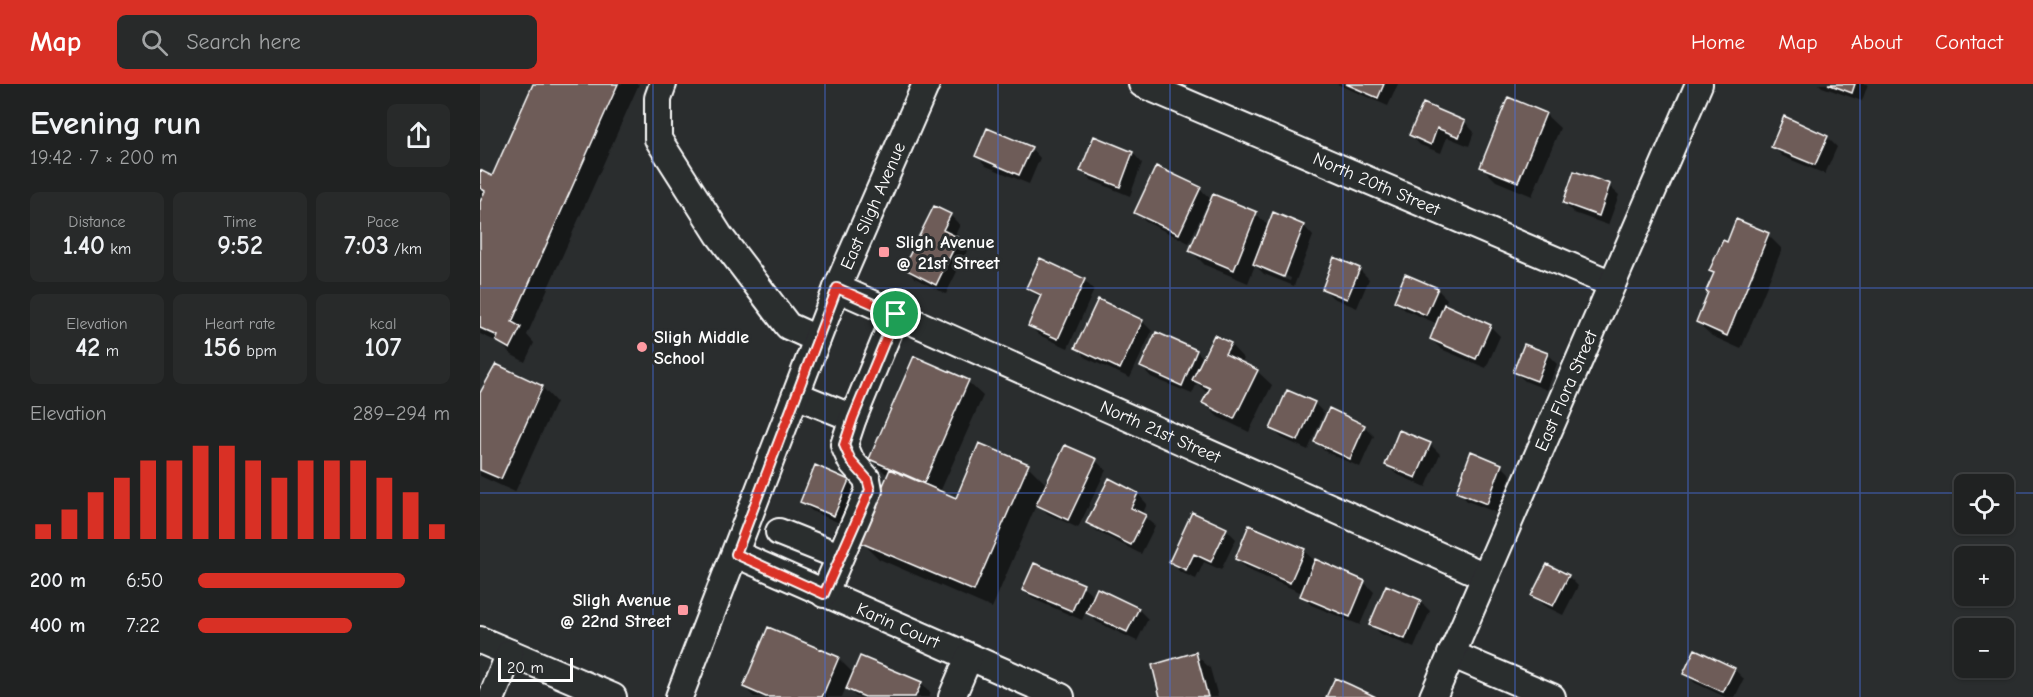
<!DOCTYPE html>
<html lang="en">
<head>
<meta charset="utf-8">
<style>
  body { margin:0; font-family:"Comic Neue",sans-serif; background:#282a2a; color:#f1f3f6; height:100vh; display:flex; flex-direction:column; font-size:22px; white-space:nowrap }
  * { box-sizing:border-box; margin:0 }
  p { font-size:20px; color:#a2a4a5 }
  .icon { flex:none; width:33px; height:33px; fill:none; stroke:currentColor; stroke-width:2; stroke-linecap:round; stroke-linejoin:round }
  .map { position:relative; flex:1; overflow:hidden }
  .panel { display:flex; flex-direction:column; background:#202222; width:480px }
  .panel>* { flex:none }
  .controls { position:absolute; left:1474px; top:390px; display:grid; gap:12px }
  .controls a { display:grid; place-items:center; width:60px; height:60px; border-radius:9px; background:#202222; box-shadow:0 2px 4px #0004,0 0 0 2px #3d3f40; font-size:30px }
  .scale { position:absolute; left:18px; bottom:15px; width:75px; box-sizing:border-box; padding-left:6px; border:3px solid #fff; border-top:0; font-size:16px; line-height:21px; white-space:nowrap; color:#fff; -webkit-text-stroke:4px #2a2d2e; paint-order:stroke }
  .pin { position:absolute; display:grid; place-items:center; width:51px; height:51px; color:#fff; margin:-26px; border:3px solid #fff; border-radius:50%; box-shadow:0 2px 6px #0007 }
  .round { display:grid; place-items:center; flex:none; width:63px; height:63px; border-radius:9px; background:#282a2a }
  .head { display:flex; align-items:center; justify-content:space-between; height:102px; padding:0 30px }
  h1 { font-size:33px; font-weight:600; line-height:45px }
  .figures { display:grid; grid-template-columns:repeat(3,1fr); gap:9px; height:102px; padding:6px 30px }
  .figures div { display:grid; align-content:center; border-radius:9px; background:#282a2a; text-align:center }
  .figures b { font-size:26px; font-weight:600 }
  .figures small { font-size:16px; font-weight:400 }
  .figures p { font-size:16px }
  .chart { height:168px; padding:12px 30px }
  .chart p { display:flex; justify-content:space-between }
  .chart svg { width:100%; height:108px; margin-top:6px; stroke:#d93025; stroke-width:6 }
  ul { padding:0 30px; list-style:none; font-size:20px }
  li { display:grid; grid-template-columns:96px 72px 1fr; align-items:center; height:45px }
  li i { height:15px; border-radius:8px; background:#d93025 }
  header { display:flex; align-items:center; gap:36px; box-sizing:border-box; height:84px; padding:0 30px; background:#d93025; color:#fff }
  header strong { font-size:28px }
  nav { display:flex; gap:33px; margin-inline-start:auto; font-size:21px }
  .search { width:420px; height:54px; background:#282a2a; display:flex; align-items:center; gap:15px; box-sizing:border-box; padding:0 21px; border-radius:9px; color:#a2a4a5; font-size:22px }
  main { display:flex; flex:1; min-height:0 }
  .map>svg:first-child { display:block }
  .shadow { fill:#0007; fill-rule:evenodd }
  .building { fill:#6e5c58; stroke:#fff; stroke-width:1.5 }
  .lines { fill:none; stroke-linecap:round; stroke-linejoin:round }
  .minor-casing { stroke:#fff; stroke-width:30 }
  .minor { stroke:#2a2d2e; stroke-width:26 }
  .route-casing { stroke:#fff; stroke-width:12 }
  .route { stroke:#d93025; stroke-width:8 }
  .grid { fill:none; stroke:#4a71e0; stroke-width:1.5; stroke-opacity:0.55 }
  .poi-dot { fill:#ff9aa2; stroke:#2a2d2e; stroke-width:2 }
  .labels { text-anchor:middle; stroke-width:6; stroke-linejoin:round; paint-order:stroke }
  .street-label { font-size:18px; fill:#fff; stroke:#2a2d2e }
  .poi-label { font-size:18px; font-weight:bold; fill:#fff; stroke:#2a2d2e; text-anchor:start }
</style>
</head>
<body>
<header>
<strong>Map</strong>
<div class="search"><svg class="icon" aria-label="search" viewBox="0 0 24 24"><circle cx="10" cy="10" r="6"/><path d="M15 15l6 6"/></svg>Search here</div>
<nav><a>Home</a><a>Map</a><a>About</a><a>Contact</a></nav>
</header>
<main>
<section class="panel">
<div class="head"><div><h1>Evening run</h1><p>19:42 · 7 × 200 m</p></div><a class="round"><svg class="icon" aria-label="share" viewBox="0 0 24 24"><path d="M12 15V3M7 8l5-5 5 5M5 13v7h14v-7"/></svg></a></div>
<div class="figures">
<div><p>Distance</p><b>1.40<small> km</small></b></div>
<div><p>Time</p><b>9:52</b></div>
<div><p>Pace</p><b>7:03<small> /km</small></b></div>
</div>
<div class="figures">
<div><p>Elevation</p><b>42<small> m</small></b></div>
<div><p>Heart rate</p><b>156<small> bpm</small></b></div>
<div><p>kcal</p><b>107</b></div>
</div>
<div class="chart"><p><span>Elevation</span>289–294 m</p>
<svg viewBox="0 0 160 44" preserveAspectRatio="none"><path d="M5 44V38M15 44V32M25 44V25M35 44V19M45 44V12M55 44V12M65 44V6M75 44V6M85 44V12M95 44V19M105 44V12M115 44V12M125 44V12M135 44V19M145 44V25M155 44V38"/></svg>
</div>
<ul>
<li><b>200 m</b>6:50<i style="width:82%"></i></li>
<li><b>400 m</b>7:22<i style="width:61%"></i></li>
</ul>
</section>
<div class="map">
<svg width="1553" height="613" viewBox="0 0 1553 613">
  <rect width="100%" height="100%" fill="#2a2d2e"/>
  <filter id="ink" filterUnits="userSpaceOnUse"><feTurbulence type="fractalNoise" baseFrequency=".0167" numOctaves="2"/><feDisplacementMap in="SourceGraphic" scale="12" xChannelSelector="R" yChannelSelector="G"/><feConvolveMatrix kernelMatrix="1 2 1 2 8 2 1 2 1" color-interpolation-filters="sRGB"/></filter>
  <g filter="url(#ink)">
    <path class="shadow" d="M 55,0 L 159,0 L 47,251 L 54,259 L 45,278 L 32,271 L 20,259 L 0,250 L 0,121 L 4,113 L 0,111 L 0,88 L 13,93 Z
      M 857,0 L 918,0 L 908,22 Z
      M 1339,0 L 1388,0 L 1382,17 L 1342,3 Z
      M 944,21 L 985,38 L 994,48 L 989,62 L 967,53 L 961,69 L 940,61 L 931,51 Z
      M 1065,30 L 1080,44 L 1052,112 L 1016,97 L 1002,83 Z
      M 1347,53 L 1357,63 L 1345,90 L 1302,72 L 1293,62 Z
      M 614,54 L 653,69 L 662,79 L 650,112 L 611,96 L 601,86 Z
      M 551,64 L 560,74 L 549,100 L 506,82 L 497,72 Z
      M 1129,102 L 1139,111 L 1128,141 L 1094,129 L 1084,119 Z
      M 720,105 L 732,116 L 776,130 L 789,142 L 794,130 L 824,142 L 833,152 L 814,202 L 784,190 L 775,181 L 768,199 L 725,181 L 711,167 L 730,119 L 728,118 L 709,159 L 666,138 L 656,129 ZM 784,183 L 811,194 L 810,197 L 784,186 Z
      M 470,131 L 480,141 L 474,153 L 488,165 L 466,210 L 435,194 L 425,184 Z
      M 1288,151 L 1302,165 L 1261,265 L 1232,252 L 1217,238 L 1235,191 L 1231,187 L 1248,160 Z
      M 879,185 L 889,195 L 877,224 L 853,214 L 843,204 Z
      M 604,196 L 614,206 L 588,264 L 559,251 L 549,241 L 561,215 L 548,204 Z
      M 957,205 L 967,215 L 964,222 L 1010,242 L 1020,252 L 1006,284 L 961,265 L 951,255 L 958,240 L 925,226 L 915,217 Z
      M 662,237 L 672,247 L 650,294 L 606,274 L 597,264 Z
      M 750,260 L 764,275 L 761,279 L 777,287 L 792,301 L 769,348 L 738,333 L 724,319 L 728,310 L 717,299 L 712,310 L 671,293 L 662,283 L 717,267 L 724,275 Z
      M 1067,270 L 1077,280 L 1067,306 L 1045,297 L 1035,288 Z
      M 435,274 L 488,298 L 503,312 L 460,408 L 477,416 L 548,382 L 567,401 L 616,377 L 626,386 L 598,444 L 568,430 L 557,419 L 512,524 L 399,475 L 381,457 L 410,391 L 405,389 L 391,375 Z
      M 62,303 L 76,318 L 35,408 L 0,392 L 0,311 Z
      M 834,319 L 844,329 L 828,366 L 802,354 L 792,345 Z
      M 884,342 L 894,352 L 880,383 L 846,368 L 836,358 Z
      M 950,360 L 960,370 L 946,403 L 916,390 L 906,380 Z
      M 1021,381 L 1031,391 L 1017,429 L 987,417 L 978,407 Z
      M 336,383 L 369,398 L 378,407 L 364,441 L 332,427 L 322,417 Z
      M 629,396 L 658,410 L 667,420 L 662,431 L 675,442 L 661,470 L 618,448 L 608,438 Z
      M 746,445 L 756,455 L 741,486 L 724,478 L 716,495 L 700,488 L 691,478 Z
      M 824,467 L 836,478 L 884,498 L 894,508 L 880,541 L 831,521 L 822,511 L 822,509 L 766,485 L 757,475 Z
      M 1088,492 L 1098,502 L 1083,531 L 1063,521 L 1053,511 Z
      M 603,502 L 615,513 L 658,525 L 668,535 L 657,557 L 617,538 L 606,527 L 602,536 L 553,515 L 544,505 Z
      M 940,517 L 950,527 L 934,564 L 901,550 L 891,540 Z
      M 715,570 L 730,584 L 738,613 L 682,613 Z
      M 358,574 L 374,590 L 441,599 L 451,609 L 449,613 L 389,613 L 377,608 L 377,611 L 381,613 L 376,613 L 366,603 L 362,613 L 274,613 L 264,603 Z
      M 1254,585 L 1264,595 L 1255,613 L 1245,613 L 1215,599 L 1205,589 Z"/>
    <path class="building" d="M 53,0 L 138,0 L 32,238 L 41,243 L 30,265 L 16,257 L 18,252 L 0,244 L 0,118 L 5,107 L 0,104 L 0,86 L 12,92 Z
      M 866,0 L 904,0 L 898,14 Z
      M 1348,0 L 1375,0 L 1372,9 Z
      M 1028,13 L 1066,29 L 1038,98 L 1000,83 Z
      M 943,19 L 985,37 L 979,53 L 957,44 L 951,61 L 929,51 Z
      M 1304,32 L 1348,52 L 1335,81 L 1291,63 Z
      M 507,44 L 552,63 L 539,91 L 495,72 Z
      M 614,52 L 653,68 L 640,103 L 600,87 Z
      M 676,82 L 721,103 L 699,150 L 654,129 Z
      M 1094,87 L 1130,100 L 1119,132 L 1083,119 Z
      M 733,110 L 777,128 L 754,186 L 709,167 Z
      M 454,122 L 471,130 L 463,146 L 479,154 L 456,201 L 423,184 Z
      M 793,128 L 824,141 L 804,193 L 773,180 Z
      M 1256,135 L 1289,149 L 1247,252 L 1216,238 L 1228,208 L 1226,207 L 1234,189 L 1229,187 L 1243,156 L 1247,158 Z
      M 854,173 L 880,184 L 867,215 L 842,205 Z
      M 560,174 L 605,195 L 578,255 L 548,242 L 561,211 L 546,204 Z
      M 925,190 L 958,204 L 946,231 L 914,217 Z
      M 618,215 L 663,236 L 640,285 L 595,264 Z
      M 964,220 L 1011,241 L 996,275 L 950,255 Z
      M 676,248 L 717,266 L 702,302 L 660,283 Z
      M 734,251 L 751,259 L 745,270 L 778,286 L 754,335 L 722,319 L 730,304 L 712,296 Z
      M 1044,260 L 1068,269 L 1057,297 L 1033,288 Z
      M 434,272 L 489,296 L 444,399 L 389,375 Z
      M 16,280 L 63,302 L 21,395 L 0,386 L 0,309 Z
      M 807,306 L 835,318 L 818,357 L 790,345 Z
      M 849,324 L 885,341 L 870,375 L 834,358 Z
      M 919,346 L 951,359 L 936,394 L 905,381 Z
      M 499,359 L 549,380 L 494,507 L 379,458 L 410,385 L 476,414 Z
      M 585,361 L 617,375 L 588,436 L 556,421 Z
      M 991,367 L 1022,380 L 1007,420 L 976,408 Z
      M 335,381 L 369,396 L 354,432 L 320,418 Z
      M 629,394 L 658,409 L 651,424 L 666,431 L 651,461 L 606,439 Z
      M 712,428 L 747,444 L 731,478 L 714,470 L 706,486 L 689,478 Z
      M 769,441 L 825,465 L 810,499 L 755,475 Z
      M 835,475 L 885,497 L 870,533 L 820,512 Z
      M 554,479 L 604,500 L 592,527 L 542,506 Z
      M 1067,480 L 1089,491 L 1073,522 L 1051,512 Z
      M 906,501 L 941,516 L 925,555 L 889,541 Z
      M 617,504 L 659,524 L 647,548 L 606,529 Z
      M 288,543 L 359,573 L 342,613 L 286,613 L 263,603 Z
      M 1215,565 L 1255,584 L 1243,608 L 1203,590 Z
      M 716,568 L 728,613 L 680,613 L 672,581 Z
      M 380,572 L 442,598 L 435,613 L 385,613 L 366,605 Z
      M 855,594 L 871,601 L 896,613 L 846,613 Z"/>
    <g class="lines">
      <defs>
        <g id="minor">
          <path d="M 183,0 L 178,14 L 178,55 L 239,151 L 308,242 L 337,255"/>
          <path id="s1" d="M 662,0 L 1132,200"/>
          <path id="s2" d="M 357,204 L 1005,492"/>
          <path d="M 316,311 L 373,334"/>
          <path d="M 299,448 L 359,472"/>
          <path id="s3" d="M 256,470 L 581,613"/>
          <path d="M 344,510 L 389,406 L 387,395 L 371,377 L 364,361 L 373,334 L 416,230"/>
          <path d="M 0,556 L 133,613"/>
          <path d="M 971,570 L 1072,613"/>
          <path d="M 12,613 L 30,569"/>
          <path id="s4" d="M 199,613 L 357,204 L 446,0"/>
          <path d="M 472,613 L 489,573"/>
          <path id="s5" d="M 953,613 L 1219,0"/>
        </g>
      </defs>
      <use href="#minor" class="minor-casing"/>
      <use href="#minor" class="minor"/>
    </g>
  </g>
  <g class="lines" filter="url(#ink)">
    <defs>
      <path id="route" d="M 357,204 L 416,230 L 373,334 L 364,361 L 371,377 L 387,395 L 390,406 L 344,510 L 256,470 Z"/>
    </defs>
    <use href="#route" class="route-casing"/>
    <use href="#route" class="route"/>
  </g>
  <path class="grid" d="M 173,0 L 173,613M 345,0 L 345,613M 518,0 L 518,613M 690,0 L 690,613M 863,0 L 863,613M 1035,0 L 1035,613M 1208,0 L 1208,613M 1380,0 L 1380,613M 0,204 L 1553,204M 0,409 L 1485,409M 1524,409 L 1553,409"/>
  <g class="poi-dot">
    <rect x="398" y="162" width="12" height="12" rx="3"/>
    <circle cx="162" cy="263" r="6"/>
    <rect x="197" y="520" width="12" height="12" rx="3"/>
  </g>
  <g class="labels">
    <g class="street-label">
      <text dy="6" stroke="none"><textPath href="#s1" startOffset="255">North 20th Street</textPath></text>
      <text dy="6" stroke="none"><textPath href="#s4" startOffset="528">East Sligh Avenue</textPath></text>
      <text dy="6" stroke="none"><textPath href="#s5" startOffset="334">East Flora Street</textPath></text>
      <text dy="6" stroke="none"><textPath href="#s2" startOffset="354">North 21st Street</textPath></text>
      <text dy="6" stroke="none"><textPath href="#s3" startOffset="177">Karin Court</textPath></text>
    </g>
    <g class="poi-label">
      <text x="416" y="164">Sligh Avenue<tspan x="416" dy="21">@ 21st Street</tspan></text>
      <text x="174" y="259">Sligh Middle<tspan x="174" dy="21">School</tspan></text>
      <text x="191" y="522" text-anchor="end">Sligh Avenue<tspan x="191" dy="21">@ 22nd Street</tspan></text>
    </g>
  </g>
</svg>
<div class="controls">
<a><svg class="icon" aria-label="locate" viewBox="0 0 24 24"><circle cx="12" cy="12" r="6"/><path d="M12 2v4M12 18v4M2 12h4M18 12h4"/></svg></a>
<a>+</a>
<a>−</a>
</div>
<div class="scale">20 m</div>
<div class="pin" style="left:416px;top:230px;background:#1e9e55"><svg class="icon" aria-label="arrive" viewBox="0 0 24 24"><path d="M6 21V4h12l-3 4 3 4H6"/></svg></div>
</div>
</main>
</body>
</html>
